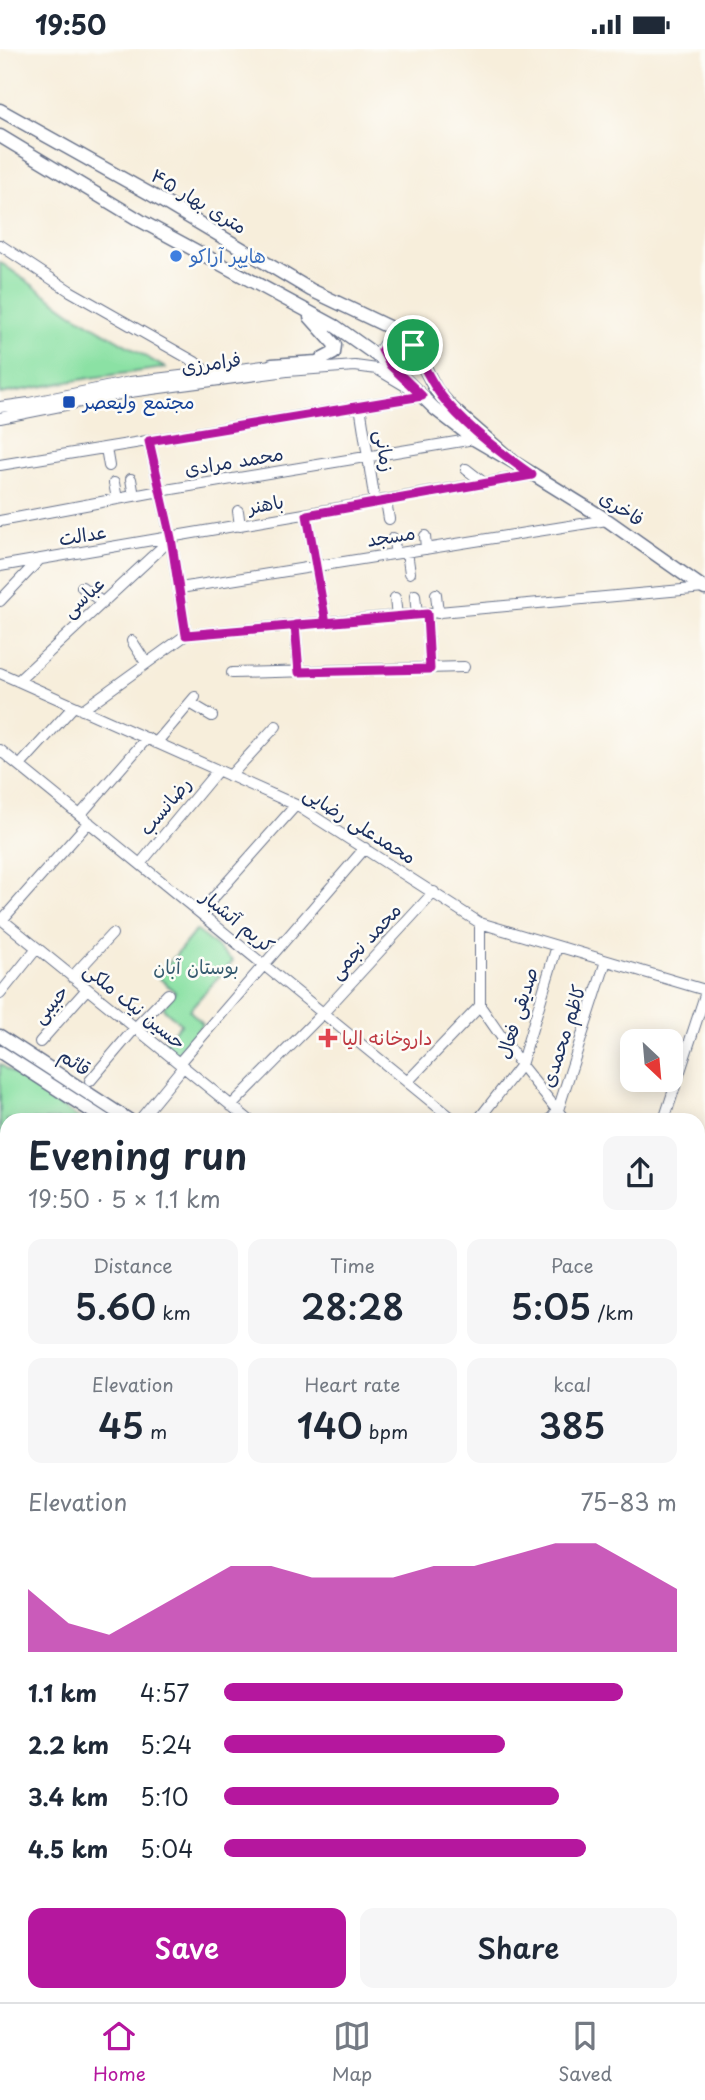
<!DOCTYPE html>
<html lang="en">
<head>
<meta charset="utf-8">
<style>
  body { margin:0; font-family:"Playpen Sans","Playpen Sans Arabic",sans-serif; background:#f6f6f7; color:#1f2937; height:100vh; display:flex; flex-direction:column; font-size:26px; white-space:nowrap }
  * { box-sizing:border-box; margin:0 }
  p { font-size:23px; color:#747a83 }
  .icon { flex:none; width:38px; height:38px; fill:none; stroke:currentColor; stroke-width:2; stroke-linecap:round; stroke-linejoin:round }
  .map { position:relative; flex:1; overflow:hidden }
  .sheet { position:absolute; left:0px; top:1064px; width:705px; height:889px; display:flex; flex-direction:column; background:#fff; border-radius:21px 21px 0 0; box-shadow:0 4px 18px #0003 }
  .sheet>* { flex:none }
  .needle { width:46px; rotate:154deg }
  .buttons { position:absolute; left:620px; top:980px; display:grid; gap:14px }
  .buttons a { display:grid; place-items:center; width:63px; height:63px; border-radius:14px; background:#fff; box-shadow:0 4px 18px #0003; font-size:35px }
  .pin { position:absolute; display:grid; place-items:center; width:60px; height:60px; color:#fff; margin:-30px; border:4px solid #fff; border-radius:50%; box-shadow:0 2px 7px #0007 }
  .round { display:grid; place-items:center; flex:none; width:74px; height:74px; border-radius:14px; background:#f6f6f7 }
  .overview { display:flex; align-items:center; justify-content:space-between; height:119px; padding:0 28px }
  h1 { font-size:38px; font-weight:600; line-height:52px }
  .metrics { display:grid; grid-template-columns:repeat(3,1fr); gap:10px; height:119px; padding:7px 28px }
  .metrics div { display:grid; align-content:center; border-radius:14px; background:#f6f6f7; text-align:center }
  .metrics b { font-size:35px; font-weight:600 }
  .metrics small { font-size:19px; font-weight:400 }
  .metrics p { font-size:19px }
  .chart { height:196px; padding:14px 28px }
  .chart p { display:flex; justify-content:space-between }
  .chart svg { width:100%; height:126px; margin-top:7px; fill:#b5179e; opacity:.7 }
  .cta { display:flex; gap:14px; margin-top:auto; padding:14px 28px }
  .cta a { flex:1; height:80px; border-radius:14px; background:#b5179e; color:#fff; font-size:28px; font-weight:600; line-height:80px; text-align:center }
  .cta a+a { background:#f6f6f7; color:#1f2937 }
  ul { padding:0 28px; list-style:none; font-size:23px }
  li { display:grid; grid-template-columns:112px 84px 1fr; align-items:center; height:52px }
  li i { height:18px; border-radius:9px; background:#b5179e }
  .status { display:flex; justify-content:space-between; align-items:center; height:49px; padding:0 35px; background:#fff; direction:ltr }
  .status svg { height:19px; fill:currentColor }
  .tabs { display:flex; justify-content:space-around; align-items:center; height:98px; border-top:2px solid #e0e1e3; background:#fff; font-size:19px; color:#747a83 }
  .tabs a { display:grid; justify-items:center; gap:4px }
  .tabs .on { color:#b5179e }
  .map>svg:first-child { display:block }
  .green { fill:#8be1a4; stroke:#538881; stroke-width:2 }
  .lines { fill:none; stroke-linecap:round; stroke-linejoin:round }
  .minor-casing { stroke:#68728a; stroke-width:12 }
  .major-casing { stroke:#68728a; stroke-width:15 }
  .minor { stroke:#fff; stroke-width:10 }
  .major { stroke:#fff; stroke-width:12 }
  .route-casing { stroke:#fff; stroke-width:14 }
  .route { stroke:#b5179e; stroke-width:9 }
  .shop-dot { fill:#3f7fe0; stroke:#fdfcf7; stroke-width:2.5 }
  .transit-dot { fill:#1a4fb4; stroke:#fdfcf7; stroke-width:2.5 }
  .health-dot { fill:#e0444e; stroke:#fdfcf7; stroke-width:2.5 }
  .labels { text-anchor:middle; stroke-width:5; stroke-linejoin:round; paint-order:stroke }
  .street-label { font-size:19px; fill:#1b2f5e; stroke:#fdfcf7 }
  .shop-label { font-size:19px; fill:#366cbe; stroke:#fdfcf7; text-anchor:start }
  .transit-label { font-size:19px; fill:#164399; stroke:#fdfcf7; text-anchor:start }
  .park-label { font-size:19px; fill:#375c70; stroke:#fdfcf7 }
  .health-label { font-size:19px; fill:#be3a42; stroke:#fdfcf7; text-anchor:start }
</style>
</head>
<body>
<div class="status"><b>19:50</b><svg viewBox="0 0 49 12"><path d="M0 12V9h3v3zM5 12V6h3v6zM10 12V3h3v9zM15 12V0h3v12zM26 1h20v11H26zM47 4h2v5h-2z"/></svg></div>
<div class="map">
<svg width="705" height="1953" viewBox="0 0 705 1953">
  <rect width="100%" height="100%" fill="#fdfcf7"/>
  <filter id="ink" filterUnits="userSpaceOnUse"><feTurbulence type="fractalNoise" baseFrequency=".0143" numOctaves="2"/><feDisplacementMap in="SourceGraphic" scale="14" xChannelSelector="R" yChannelSelector="G"/><feConvolveMatrix kernelMatrix="1 2 1 2 8 2 1 2 1" color-interpolation-filters="sRGB"/></filter>
  <filter id="wash" filterUnits="userSpaceOnUse"><feTurbulence type="fractalNoise" baseFrequency=".00686" numOctaves="4" result="noise"/><feDisplacementMap in="SourceGraphic" scale="28" xChannelSelector="R" yChannelSelector="G"/><feGaussianBlur stdDeviation="1.57" result="paint"/><feColorMatrix in="noise" values="0 0 0 0 0 0 0 0 0 0 0 0 0 0 0 0 0 1.4 0 .05"/><feComposite in="paint" operator="in"/></filter>
  <g filter="url(#wash)">
    <rect width="100%" height="100%" fill="#f7eedb"/>
    <path class="green" d="M 0,213 L 70,263 L 165,319 L 90,329 L 0,345 Z
      M 196,881 L 233,912 L 189,961 L 203,975 L 174,1008 L 160,997 L 181,975 L 163,959 L 175,943 L 158,928 Z
      M 0,1015 L 81,1071 L 7,1071 L 7,1797 L 0,1805 Z"/>
  </g>
  <g filter="url(#ink)">
    <g class="lines">
      <defs>
        <path id="minor" d="M 0,196 L 70,242 L 195,313 L 208,324
          M 360,357 L 375,453
          M 0,358 L 29,354 L 130,333 L 272,316
          M 0,369 L 130,343 L 287,322 L 355,317 L 377,320 L 409,339
          M 149,392 L 171,490 L 186,586
          M 106,399 L 109,417
          M 0,416 L 422,347
          M 466,420 L 484,434
          M 131,430 L 134,447
          M 114,434 L 117,450
          M 386,452 L 389,470
          M 238,462 L 240,477
          M 307,466 L 326,574
          M 0,472 L 160,442 L 474,390
          M 425,487 L 426,500
          M 393,489 L 396,504
          M 407,503 L 410,524
          M 0,517 L 532,426
          M 82,538 L 103,554
          M 180,539 L 607,471
          M 436,545 L 438,564
          M 415,546 L 417,566
          M 395,549 L 397,568
          M 0,552 L 39,511
          M 427,565 L 430,620
          M 295,576 L 299,623
          M 132,592 L 146,614
          M 0,624 L 296,756 L 480,874 L 705,941
          M 232,624 L 464,618
          M 18,632 L 171,490
          M 190,654 L 212,667
          M 82,661 L 186,586 L 704,539
          M 156,694 L 195,648
          M 0,701 L 454,1071
          M 23,713 L 74,657
          M 230,727 L 276,677
          M 80,766 L 147,689
          M 140,815 L 218,721
          M 200,864 L 296,756
          M 0,869 L 249,1071
          M 2,871 L 89,773
          M 480,874 L 480,957 L 521,1016 L 565,1071
          M 72,928 L 112,885
          M 0,945 L 37,899
          M 40,993 L 87,940
          M 179,1014 L 365,799
          M 90,1032 L 135,979 L 168,945
          M 407,1033 L 480,957
          M 231,1057 L 323,964 L 434,843
          M 142,1068 L 183,1018
          M 478,1071 L 521,1016 L 557,897
          M 550,1071 L 558,1061 L 606,912
          M 664,1071 L 705,946
          M 698,1147 L 705,1124
          M 698,1213 L 705,1217
          M 698,1271 L 705,1276
          M 698,1514 L 705,1505
          M 448,1946 L 455,1953
          M 430,1953 L 436,1946
          M 550,1953 L 556,1946"/>
        <path id="major" d="M 0,61 L 152,146 L 311,241 L 399,283 L 413,296 L 436,341 L 453,360 L 515,414 L 474,390 L 435,360 L 390,316 L 335,277 L 141,172 L 0,87
          M 388,313 L 382,301 L 389,290 L 394,288 L 406,293
          M 272,316 L 317,313 L 334,304 L 335,296 L 310,268
          M 515,414 L 607,471 L 705,540
          M 0,987 L 129,1071
          M 0,1003 L 105,1071
          M 698,1444 L 705,1435
          M 698,1476 L 705,1467
          M 0,1893 L 7,1899
          M 0,1913 L 7,1919
          M 40,1946 L 48,1953
          M 64,1946 L 73,1953
          M 273,1953 L 279,1946
          M 296,1953 L 302,1946"/>
      </defs>
      <use href="#minor" class="minor-casing"/>
      <use href="#major" class="major-casing"/>
      <use href="#minor" class="minor"/>
      <use href="#major" class="major"/>
    </g>
  </g>
  <g class="lines" filter="url(#ink)">
    <defs>
      <path id="route" d="M 413,296 L 394,288 L 389,290 L 382,301 L 390,316 L 422,347 L 149,392 L 171,489 L 186,586 L 427,565 L 430,620 L 299,623 L 295,576 L 326,574 L 307,466 L 532,426 C 502,405 455,369 436,339 C 427,325 420,310 413,296"/>
    </defs>
    <use href="#route" class="route-casing"/>
    <use href="#route" class="route"/>
  </g>
  <circle class="shop-dot" cx="176" cy="207" r="7"/>
  <rect class="transit-dot" x="62" y="346" width="14" height="14" rx="3.5"/>
  <path class="health-dot" d="M324.5 978.5h7v7h7v7h-7v7h-7v-7h-7v-7h7z"/>
  <g class="labels">
    <g class="street-label">
      <text transform="translate(199 152) rotate(31)" y="7">۴۵ متری بهار</text>
      <text transform="translate(211 314) rotate(-8)" y="7">فرامرزی</text>
      <text transform="translate(385 402) rotate(81)" y="7">زمانی</text>
      <text transform="translate(234 412) rotate(-9)" y="7">محمد مرادی</text>
      <text transform="translate(266 455) rotate(-10)" y="7">باهنر</text>
      <text transform="translate(622 459) rotate(33)" y="7">فاخری</text>
      <text transform="translate(83 486) rotate(-9)" y="7">عدالت</text>
      <text transform="translate(391 487) rotate(-9)" y="7">مسجد</text>
      <text transform="translate(83 548) rotate(-43)" y="7">عباسی</text>
      <text transform="translate(165 757) rotate(-50)" y="7">رضانسب</text>
      <text transform="translate(360 776) rotate(32)" y="7">محمدعلی رضایی</text>
      <text transform="translate(238 872) rotate(39)" y="7">کریم آتشبار</text>
      <text transform="translate(365 892) rotate(-47)" y="7">محمد نجمی</text>
      <text transform="translate(50 955) rotate(-49)" y="7">حبیبی</text>
      <text transform="translate(135 957) rotate(39)" y="7">حسین نیک ملکی</text>
      <text transform="translate(517 964) rotate(-72)" y="7">صدیقی فعال</text>
      <text transform="translate(563 987) rotate(-72)" y="7">کاظم محمدی</text>
      <text transform="translate(75 1013) rotate(33)" y="7">قائم</text>
    </g>
    <g class="shop-label">
      <text x="190" y="214">هایپر آراکو</text>
    </g>
    <g class="transit-label">
      <text x="83" y="360">مجتمع ولیعصر</text>
    </g>
    <g class="park-label">
      <text x="196" y="925">بوستان آبان</text>
    </g>
    <g class="health-label">
      <text x="342" y="996">داروخانه الیا</text>
    </g>
  </g>
</svg>
<div class="buttons">
<a><svg class="needle" viewBox="-14 -14 28 28"><path d="M0-13l5 13h-10z" fill="#e53935"/><path d="M0 13l5-13h-10z" fill="#747a83"/></svg></a>
</div>
<div class="pin" style="left:413px;top:296px;background:#1e9e55"><svg class="icon" aria-label="arrive" viewBox="0 0 24 24"><path d="M6 21V4h12l-3 4 3 4H6"/></svg></div>
<section class="sheet">
<div class="overview"><div><h1>Evening run</h1><p>19:50 · 5 × 1.1 km</p></div><a class="round"><svg class="icon" aria-label="share" viewBox="0 0 24 24"><path d="M12 15V3M7 8l5-5 5 5M5 13v7h14v-7"/></svg></a></div>
<div class="metrics">
<div><p>Distance</p><b>5.60<small> km</small></b></div>
<div><p>Time</p><b>28:28</b></div>
<div><p>Pace</p><b>5:05<small> /km</small></b></div>
</div>
<div class="metrics">
<div><p>Elevation</p><b>45<small> m</small></b></div>
<div><p>Heart rate</p><b>140<small> bpm</small></b></div>
<div><p>kcal</p><b>385</b></div>
</div>
<div class="chart"><p><span>Elevation</span>75–83 m</p>
<svg viewBox="0 0 160 44" preserveAspectRatio="none"><path d="M0 44V22L10 34L20 38L30 30L40 22L50 14L60 14L70 18L80 18L90 18L100 14L110 14L120 10L130 6L140 6L150 14L160 22V44z"/></svg>
</div>
<ul>
<li><b>1.1 km</b>4:57<i style="width:88%"></i></li>
<li><b>2.2 km</b>5:24<i style="width:62%"></i></li>
<li><b>3.4 km</b>5:10<i style="width:74%"></i></li>
<li><b>4.5 km</b>5:04<i style="width:80%"></i></li>
</ul>
<div class="cta"><a>Save</a><a>Share</a></div>
</section>
</div>
<nav class="tabs">
<a class="on"><svg class="icon" aria-label="home" viewBox="0 0 24 24"><path d="M3 11l9-7 9 7M6 9v11h12V9"/></svg>Home</a>
<a><svg class="icon" aria-label="map" viewBox="0 0 24 24"><path d="M3 6l6-2 6 2 6-2v14l-6 2-6-2-6 2zM9 4v14M15 6v14"/></svg>Map</a>
<a><svg class="icon" aria-label="saved" viewBox="0 0 24 24"><path d="M7 4h10v16l-5-4-5 4z"/></svg>Saved</a>
</nav>
</body>
</html>
